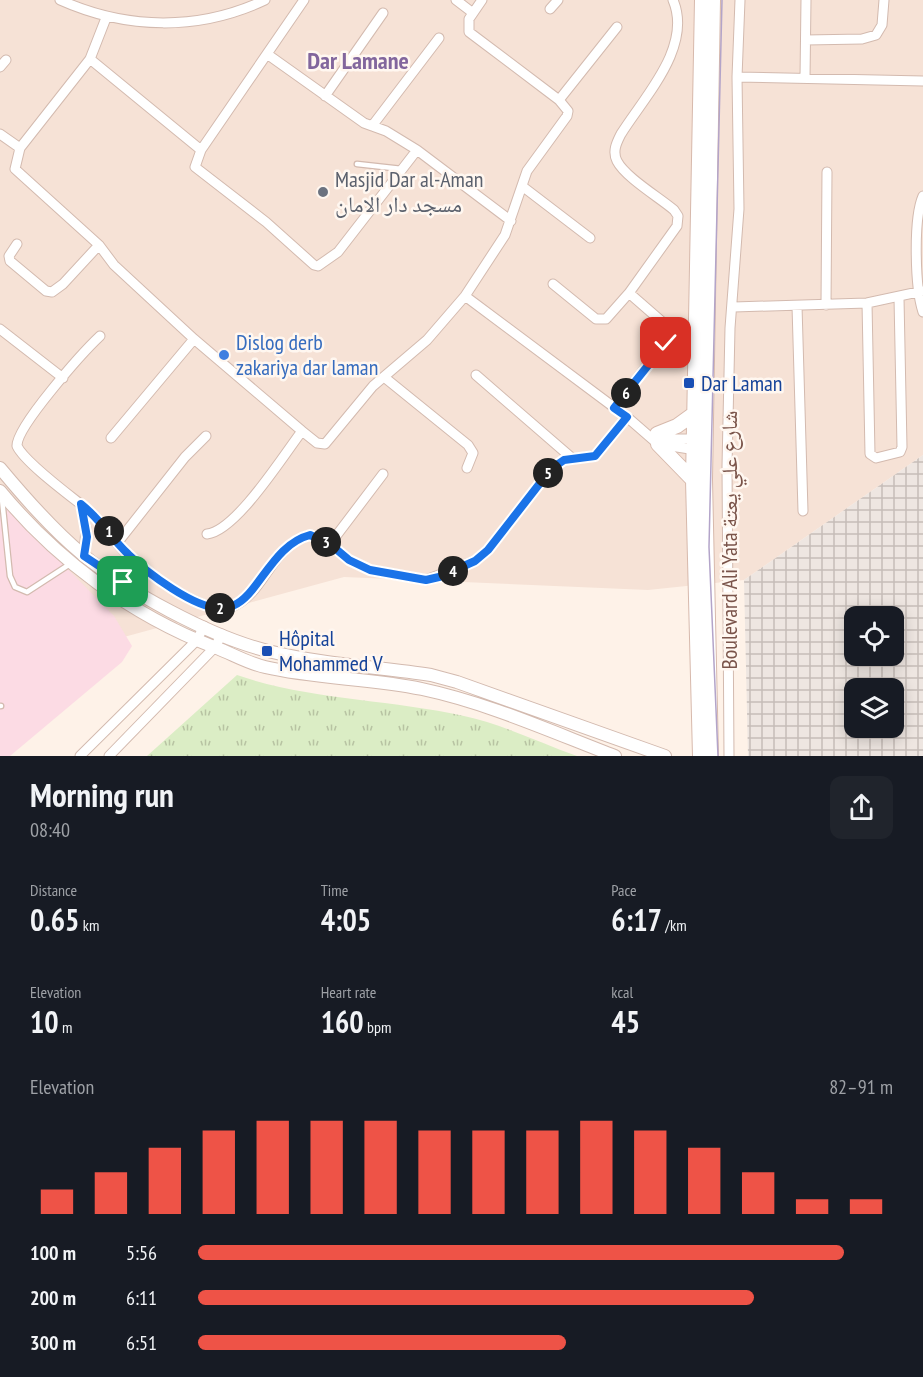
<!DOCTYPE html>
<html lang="en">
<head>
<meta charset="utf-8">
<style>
  body { margin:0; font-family:"PT Sans Narrow","Noto Naskh Arabic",sans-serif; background:#20242c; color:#f1f3f6; height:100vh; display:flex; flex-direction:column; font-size:22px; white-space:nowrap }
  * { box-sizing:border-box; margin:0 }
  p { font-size:20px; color:#9ea1a6 }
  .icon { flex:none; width:33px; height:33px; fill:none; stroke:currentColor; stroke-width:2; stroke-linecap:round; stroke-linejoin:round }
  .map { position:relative; height:756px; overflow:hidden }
  .drawer { display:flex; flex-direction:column; background:#171b24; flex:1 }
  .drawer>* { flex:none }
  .fabs { position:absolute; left:844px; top:606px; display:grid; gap:12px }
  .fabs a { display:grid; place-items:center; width:60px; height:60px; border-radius:12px; background:#171b24; box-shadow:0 3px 15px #0003; font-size:30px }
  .pin { position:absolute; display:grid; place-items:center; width:51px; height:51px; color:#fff; margin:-26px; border-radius:12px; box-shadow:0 3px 9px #0006 }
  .km { position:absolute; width:30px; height:30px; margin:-15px; border-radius:50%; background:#222; color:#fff; font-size:16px; line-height:30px; text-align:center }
  .round { display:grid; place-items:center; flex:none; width:63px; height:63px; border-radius:12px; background:#20242c }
  .summary { display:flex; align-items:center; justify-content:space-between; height:102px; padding:0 30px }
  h1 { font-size:33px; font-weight:800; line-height:45px }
  .stats { display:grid; grid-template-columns:repeat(3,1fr); gap:9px; height:102px; padding:6px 30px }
  .stats div { display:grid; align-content:center }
  .stats b { font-size:30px; font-weight:800 }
  .stats small { font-size:16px; font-weight:400 }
  .stats p { font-size:16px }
  .chart { height:168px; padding:12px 30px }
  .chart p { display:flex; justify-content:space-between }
  .chart svg { width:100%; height:108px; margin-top:6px; stroke:#ee5347; stroke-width:6 }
  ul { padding:0 30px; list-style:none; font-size:20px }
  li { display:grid; grid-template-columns:96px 72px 1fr; align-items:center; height:45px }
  li i { height:15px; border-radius:8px; background:#ee5347 }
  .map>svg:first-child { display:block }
  .residential { fill:#f6e2d6 }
  .industrial { fill:url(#industrial-grid); fill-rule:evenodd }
  .medical { fill:#fcdbe4 }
  .grass { fill:url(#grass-tufts) }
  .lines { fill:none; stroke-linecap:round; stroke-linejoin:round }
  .service-casing { stroke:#d3baaf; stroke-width:7 }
  .minor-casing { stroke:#d3baaf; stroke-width:11 }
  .tertiary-casing { stroke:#d3baaf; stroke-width:14 }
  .secondary-casing { stroke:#d7b9ac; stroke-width:16 }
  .service { stroke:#fff; stroke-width:4.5 }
  .minor { stroke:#fff; stroke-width:9 }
  .tertiary { stroke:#fff; stroke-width:12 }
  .secondary { stroke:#fff; stroke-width:14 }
  .tram { stroke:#b3a4c9; stroke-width:1.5 }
  .route-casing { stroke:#fff; stroke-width:12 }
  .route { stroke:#1a73e8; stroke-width:8 }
  .worship-dot { fill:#6b7280; stroke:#fff7f0; stroke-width:2 }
  .shop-dot { fill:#3f7fe0; stroke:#fff7f0; stroke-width:2 }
  .transit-dot { fill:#1a4fb4; stroke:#fff7f0; stroke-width:2 }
  .labels { text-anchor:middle; stroke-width:5; stroke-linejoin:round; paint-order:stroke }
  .worship-label { font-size:22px; fill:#5b616d; stroke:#fff7f0; text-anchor:start }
  .shop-label { font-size:22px; fill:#366cbe; stroke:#fff7f0; text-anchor:start }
  .transit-label { font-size:22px; fill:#164399; stroke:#fff7f0; text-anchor:start }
  .street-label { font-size:22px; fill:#7a544a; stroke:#fff7f0 }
  .neighbourhood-label { font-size:24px; font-weight:bold; fill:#82669d; stroke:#fff7f0 }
</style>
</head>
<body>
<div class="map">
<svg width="923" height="756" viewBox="0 0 923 756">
  <defs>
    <pattern id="industrial-grid" width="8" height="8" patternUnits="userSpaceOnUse" patternTransform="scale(1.5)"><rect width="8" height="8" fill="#eee6e1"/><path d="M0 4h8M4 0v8" fill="none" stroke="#c6bdb8"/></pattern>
    <pattern id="grass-tufts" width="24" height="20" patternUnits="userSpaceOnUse" patternTransform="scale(1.5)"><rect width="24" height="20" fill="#dbedc5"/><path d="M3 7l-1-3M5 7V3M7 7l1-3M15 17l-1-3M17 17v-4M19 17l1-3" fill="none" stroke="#b7c3a2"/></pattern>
  </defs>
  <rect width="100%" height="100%" fill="#fef2e8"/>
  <path class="residential" d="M 0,0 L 923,0 L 923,455 L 744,580 L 648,590 L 344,577 L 124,637 L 0,742 Z"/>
  <path class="industrial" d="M 923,455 L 923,756 L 748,756 L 744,580 ZM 855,616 L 894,616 L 894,656 L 855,656 ZM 855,688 L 894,688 L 894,728 L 855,728 Z"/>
  <path class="medical" d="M 0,500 L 114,616 L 132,646 L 122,662 L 10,756 L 0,756 Z"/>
  <path class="grass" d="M 237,675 C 309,700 389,699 464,716 C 502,724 540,743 577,756 L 147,756 Z"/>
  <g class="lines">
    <defs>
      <path id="service" d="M 357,164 L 402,169
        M 2,499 L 10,576 L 15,587 L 27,592 L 70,564
        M 0,706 L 1,706"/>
      <path id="minor" d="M 60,0 C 127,30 199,31 265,0
        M 304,0 L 201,150 L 195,167 L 266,222 L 314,265 L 318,266 L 338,252 L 417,150
        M 456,0 L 473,13
        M 550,9 L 558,0
        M 106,18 L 90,59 L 20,148 L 15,169 L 99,245 L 114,265 L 194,339 L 302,431 L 317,443 L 325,444 L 373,386 L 427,340 L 465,296 L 505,235 L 527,171 L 567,116 L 568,111 L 559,100 L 469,32 L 469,19 L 482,0
        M 806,40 L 862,39 L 876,35 L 882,25 L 884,0
        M 267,54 L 364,123 L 386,131 L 417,150 L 511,221
        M 90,59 L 201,150
        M 0,67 L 6,60
        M 737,77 L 923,81
        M 805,78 L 806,0
        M 325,96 L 383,13
        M 559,100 L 617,27
        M 372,126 L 439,38
        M 0,134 L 20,148
        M 522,186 L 590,238
        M 923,196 C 913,219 915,288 923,312
        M 17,244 L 9,256 L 10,261 L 46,291 L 52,292 L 63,284 L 99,245
        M 553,284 L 596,319 L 606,319 L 629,293 L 677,226 L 678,216 L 674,210 C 660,198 625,177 617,161 C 612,151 617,142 621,134 C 644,97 693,47 673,0
        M 465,296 L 627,417 L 658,444 L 696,450
        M 867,303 L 870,454 L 876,458 L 900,452 L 902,447 L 899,298
        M 826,305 L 827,172
        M 797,306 L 803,511
        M 734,307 L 867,303 L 923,291
        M 0,329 L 63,378
        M 100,336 C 83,352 16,427 17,446 C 25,463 72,497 88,510 C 104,524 113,541 128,555 C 148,573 203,616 231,607 C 265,595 270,545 310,535 L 330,544 L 349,560 L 370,570 L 426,580 L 475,561 L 488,550 L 551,469 L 564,460 L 595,456 L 627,417
        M 476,375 L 573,459
        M 384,377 L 468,445 L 473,453 L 467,468
        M 614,408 L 669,337 L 668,327 L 629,293
        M 657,434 L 676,439 L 699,439
        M 111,438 L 194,339
        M 81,505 L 86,528 L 84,556
        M 207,534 C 236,531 283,456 302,431
        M 118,542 L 185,457 L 206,436
        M 330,544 L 383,474
        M 80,756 L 197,640 L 204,626
        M 109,756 L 215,647 L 222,634
        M 729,756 L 727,466 L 730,328 L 739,209 L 737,77 L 740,0"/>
      <path id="tertiary" d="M 0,468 C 25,498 51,528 82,554 C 126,591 211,637 268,651 C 321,664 377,667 431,675 L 457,682 L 665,756
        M 0,491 C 57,560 131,615 214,647 C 231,653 247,663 265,667 C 316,679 370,678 422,689 C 488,703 552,732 615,756"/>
      <path id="secondary" d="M 657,434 L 677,426 L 695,413
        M 658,444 L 693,480
        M 700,756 L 693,480 L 702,0
        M 711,756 L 705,480 L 713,0"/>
    </defs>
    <use href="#service" class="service-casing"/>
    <use href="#minor" class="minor-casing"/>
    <use href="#tertiary" class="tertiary-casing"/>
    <use href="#secondary" class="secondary-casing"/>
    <use href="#service" class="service"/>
    <use href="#minor" class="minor"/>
    <use href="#tertiary" class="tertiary"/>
    <use href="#secondary" class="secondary"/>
    <path class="tram" d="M 718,756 L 709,547 L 722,0"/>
  </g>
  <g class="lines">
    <defs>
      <path id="route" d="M 123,582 L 84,556 L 87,537 L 81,504 C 101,520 111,538 128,554 C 146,572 196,610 222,608 C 235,608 244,600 252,590 C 269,569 283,542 310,535 L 330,544 L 349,560 L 370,570 L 426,580 L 439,577 L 475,561 L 488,550 L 551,469 L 564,460 L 595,456 L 627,417 L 614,408 L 666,343"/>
    </defs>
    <use href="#route" class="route-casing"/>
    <use href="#route" class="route"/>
  </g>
  <circle class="worship-dot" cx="323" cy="192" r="6"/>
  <circle class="shop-dot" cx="224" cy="355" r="6"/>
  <g class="transit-dot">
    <rect x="683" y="377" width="12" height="12" rx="3"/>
    <rect x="261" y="645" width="12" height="12" rx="3"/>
  </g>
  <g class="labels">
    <g class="worship-label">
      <text x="335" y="187">Masjid Dar al-Aman<tspan x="335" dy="25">مسجد دار الامان</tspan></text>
    </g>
    <g class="shop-label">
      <text x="236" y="350">Dislog derb<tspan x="236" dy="25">zakariya dar laman</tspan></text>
    </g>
    <g class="transit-label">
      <text x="701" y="391">Dar Laman</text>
      <text x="279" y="646">Hôpital<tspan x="279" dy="25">Mohammed V</tspan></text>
    </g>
    <g class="street-label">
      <text transform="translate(729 540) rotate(-90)" y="8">Boulevard Ali Yata شارع علي يعتة</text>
    </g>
    <g class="neighbourhood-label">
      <text x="358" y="69">Dar Lamane</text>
    </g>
  </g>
</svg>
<div class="fabs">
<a><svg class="icon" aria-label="locate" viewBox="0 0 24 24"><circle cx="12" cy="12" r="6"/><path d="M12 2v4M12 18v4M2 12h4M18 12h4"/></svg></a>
<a><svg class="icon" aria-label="layers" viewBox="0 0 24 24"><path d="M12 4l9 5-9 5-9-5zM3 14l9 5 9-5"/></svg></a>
</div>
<div class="pin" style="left:123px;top:582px;background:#1e9e55"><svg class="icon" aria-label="arrive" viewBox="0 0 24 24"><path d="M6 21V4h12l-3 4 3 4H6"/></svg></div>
<div class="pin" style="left:666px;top:343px;background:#d93025"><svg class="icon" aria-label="check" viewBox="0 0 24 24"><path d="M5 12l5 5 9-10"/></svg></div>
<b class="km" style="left:109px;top:531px">1</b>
<b class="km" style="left:220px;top:608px">2</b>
<b class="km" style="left:326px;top:542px">3</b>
<b class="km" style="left:453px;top:571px">4</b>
<b class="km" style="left:548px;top:473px">5</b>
<b class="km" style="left:626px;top:393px">6</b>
</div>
<section class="drawer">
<div class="summary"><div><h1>Morning run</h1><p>08:40</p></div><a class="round"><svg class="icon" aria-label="share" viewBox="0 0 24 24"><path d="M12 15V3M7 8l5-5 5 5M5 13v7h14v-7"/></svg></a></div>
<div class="stats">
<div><p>Distance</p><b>0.65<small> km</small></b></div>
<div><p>Time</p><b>4:05</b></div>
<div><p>Pace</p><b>6:17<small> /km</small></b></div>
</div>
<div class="stats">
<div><p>Elevation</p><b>10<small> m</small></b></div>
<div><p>Heart rate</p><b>160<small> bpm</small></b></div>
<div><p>kcal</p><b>45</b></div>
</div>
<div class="chart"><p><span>Elevation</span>82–91 m</p>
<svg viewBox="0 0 160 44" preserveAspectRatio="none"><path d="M5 44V34M15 44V27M25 44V17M35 44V10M45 44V6M55 44V6M65 44V6M75 44V10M85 44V10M95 44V10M105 44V6M115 44V10M125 44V17M135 44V27M145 44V38M155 44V38"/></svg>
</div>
<ul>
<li><b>100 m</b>5:56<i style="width:93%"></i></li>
<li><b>200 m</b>6:11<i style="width:80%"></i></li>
<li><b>300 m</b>6:51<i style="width:53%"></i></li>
</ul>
</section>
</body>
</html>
